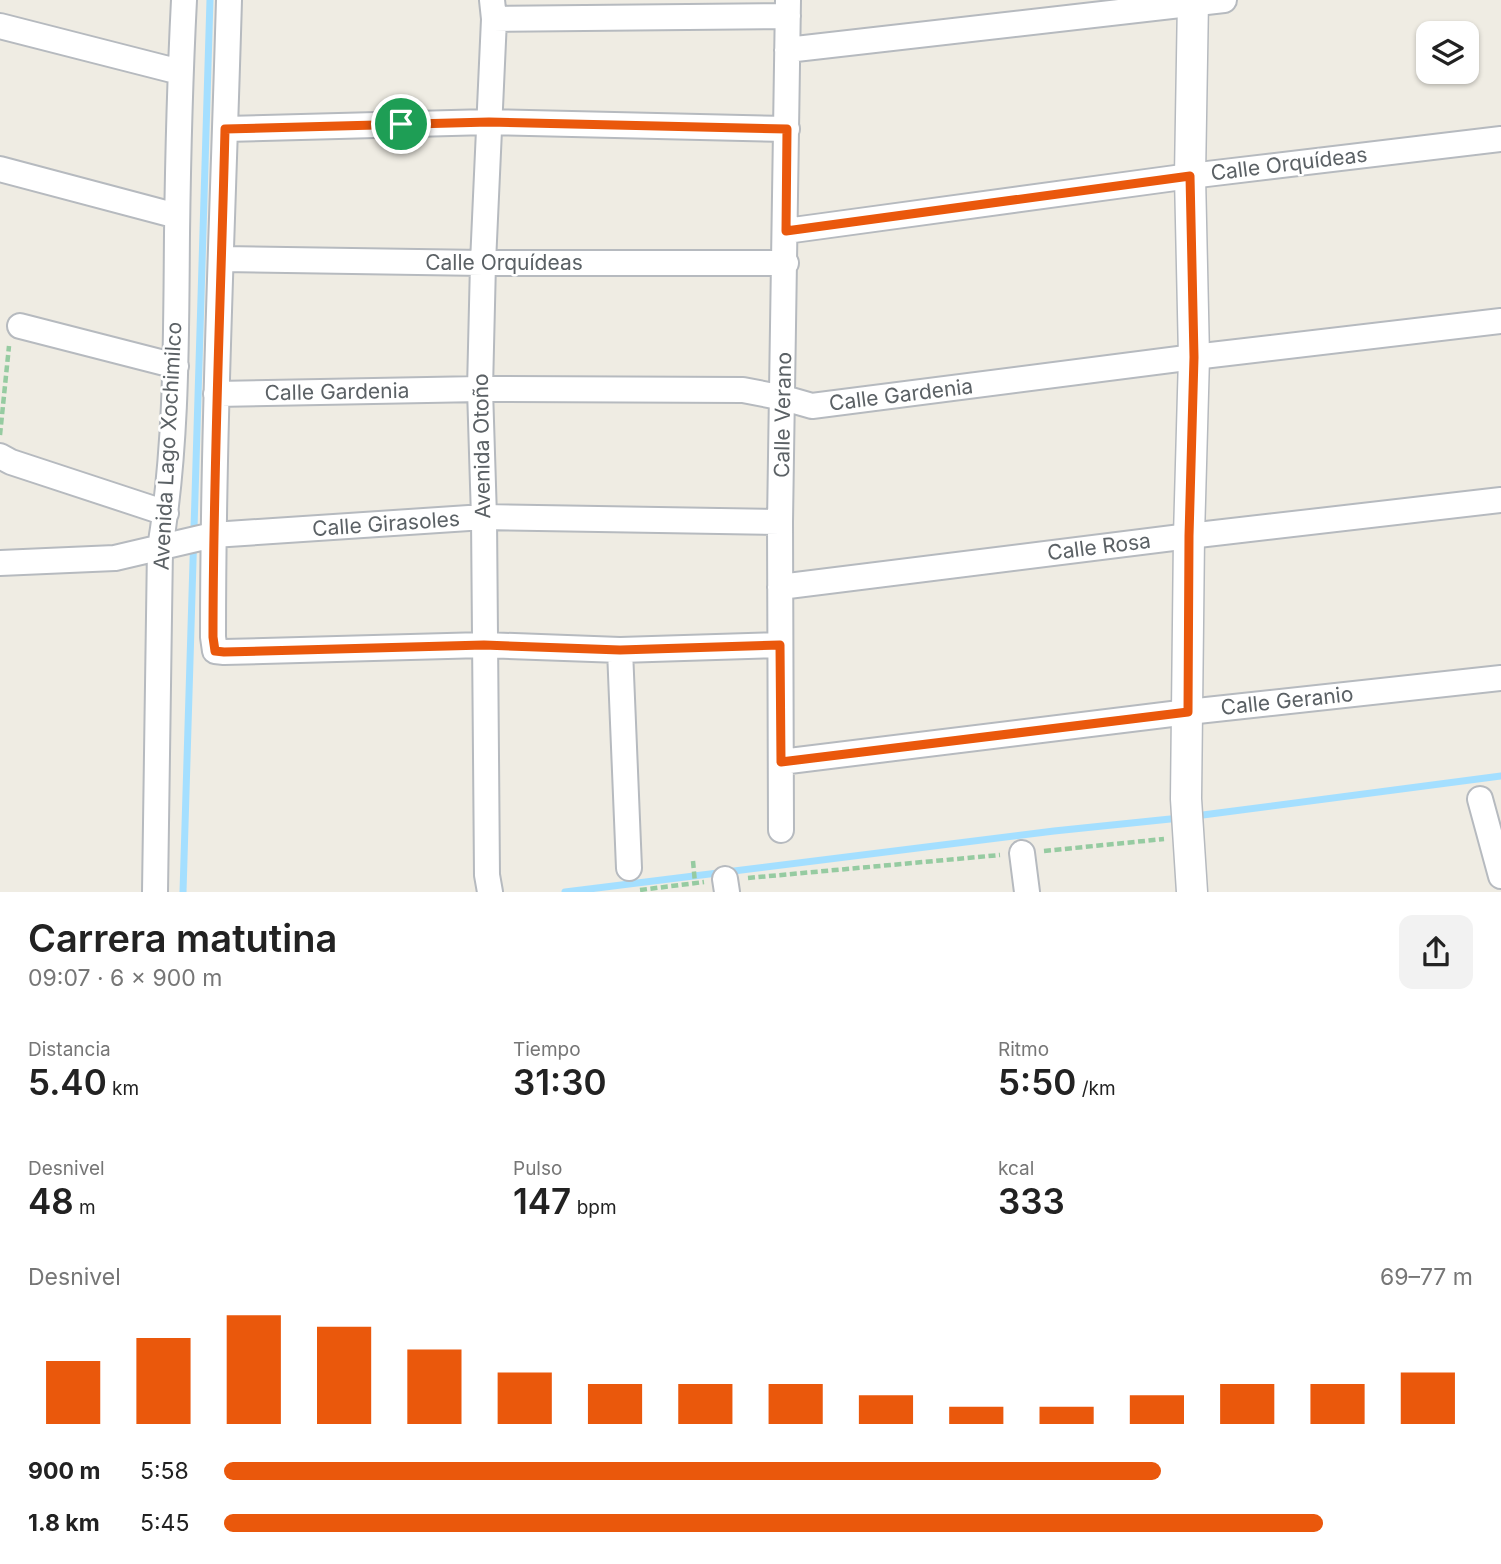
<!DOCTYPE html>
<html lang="es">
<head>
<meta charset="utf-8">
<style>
  body { margin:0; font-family:Inter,sans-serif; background:#f2f2f2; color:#222; height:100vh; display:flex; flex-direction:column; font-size:26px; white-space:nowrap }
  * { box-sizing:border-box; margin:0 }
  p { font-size:23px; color:#767676 }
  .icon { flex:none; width:38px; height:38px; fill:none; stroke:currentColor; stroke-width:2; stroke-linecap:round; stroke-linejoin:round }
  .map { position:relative; height:892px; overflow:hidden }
  .sheet { display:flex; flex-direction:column; background:#fff; flex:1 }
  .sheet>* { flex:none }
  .controls { position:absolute; left:1416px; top:21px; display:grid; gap:14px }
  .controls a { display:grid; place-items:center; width:63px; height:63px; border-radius:14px; background:#fff; box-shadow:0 2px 5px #0004; font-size:35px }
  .pin { position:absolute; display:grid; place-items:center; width:60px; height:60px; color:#fff; margin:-30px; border:4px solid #fff; border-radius:50%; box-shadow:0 2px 7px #0007 }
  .round { display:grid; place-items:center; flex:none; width:74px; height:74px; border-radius:14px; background:#f2f2f2 }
  .head { display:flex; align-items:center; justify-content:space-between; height:119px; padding:0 28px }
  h1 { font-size:38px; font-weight:600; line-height:52px }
  .figures { display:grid; grid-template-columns:repeat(3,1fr); gap:10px; height:119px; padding:7px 28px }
  .figures div { display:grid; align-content:center }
  .figures b { font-size:35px; font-weight:600 }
  .figures small { font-size:19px; font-weight:400 }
  .figures p { font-size:19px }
  .chart { height:196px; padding:14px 28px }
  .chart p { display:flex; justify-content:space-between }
  .chart svg { width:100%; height:126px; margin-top:7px; stroke:#ea580c; stroke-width:6 }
  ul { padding:0 28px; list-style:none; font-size:23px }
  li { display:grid; grid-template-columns:112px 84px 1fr; align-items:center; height:52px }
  li i { height:18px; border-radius:9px; background:#ea580c }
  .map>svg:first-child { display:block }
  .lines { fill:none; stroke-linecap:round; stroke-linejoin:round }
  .stream { stroke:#a4dfff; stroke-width:7 }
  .minor-casing { stroke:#b6babf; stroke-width:28 }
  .tertiary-casing { stroke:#b6babf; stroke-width:33 }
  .path { stroke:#96cba1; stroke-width:4.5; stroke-dasharray:7 3.5; stroke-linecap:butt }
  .minor { stroke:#fff; stroke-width:24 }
  .tertiary { stroke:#fff; stroke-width:30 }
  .route-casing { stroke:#fff; stroke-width:14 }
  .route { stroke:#ea580c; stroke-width:9 }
  .labels { text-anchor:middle; stroke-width:5; stroke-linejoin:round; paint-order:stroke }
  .street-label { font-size:21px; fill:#5b6165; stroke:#fff }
</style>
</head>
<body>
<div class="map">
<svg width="1501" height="892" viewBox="0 0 1501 892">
  <rect width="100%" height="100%" fill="#efece3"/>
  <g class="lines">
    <path class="stream" d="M 1195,816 L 1501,776
      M 183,892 L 210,0
      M 565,892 L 1054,831 L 1180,818"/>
    <defs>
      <path id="minor" d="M 229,0 C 223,212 213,425 213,637 L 215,651 L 224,652 L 484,645 L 620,650 L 780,645
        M 494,19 L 788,16
        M 0,26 L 180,72
        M 787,50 L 1224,0
        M 225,129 L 489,122 L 787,129
        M 0,169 L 177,216
        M 786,231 L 1190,176 L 1501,139
        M 222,259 L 483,263 L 786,263
        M 20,326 L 176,366
        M 216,394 L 480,389 L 743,390 L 784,398 L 812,406 L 1194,357 L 1501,321
        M 0,456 L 11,462 L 166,513
        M 0,563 L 115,558 L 213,535 L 484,517 L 780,522
        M 780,587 L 1189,536 L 1501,500
        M 620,650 L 629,868
        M 781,762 L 1188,712 L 1501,678
        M 1480,799 L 1501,876
        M 781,830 L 780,522 L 788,0
        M 1022,853 L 1027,892
        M 725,879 L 727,892
        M 155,892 L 160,548 C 177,445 176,339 177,234 C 178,156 180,78 184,0
        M 490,892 L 487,875 L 484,517 L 480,389 L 483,263 L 494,19 L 492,0"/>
      <path id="tertiary" d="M 1192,892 L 1186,799 L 1189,536 L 1194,357 L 1190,176 L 1193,0"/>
    </defs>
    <use href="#minor" class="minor-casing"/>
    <use href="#tertiary" class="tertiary-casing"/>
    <path class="path" d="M 0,435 L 9,346
      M 1044,851 L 1164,839
      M 693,861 L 695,883
      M 748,878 L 1000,855
      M 640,890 L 704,882"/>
    <use href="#minor" class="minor"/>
    <use href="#tertiary" class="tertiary"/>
  </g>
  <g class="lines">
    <defs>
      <path id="route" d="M 489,122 L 787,129 L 786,231 L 1190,176 L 1194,357 L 1189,536 L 1188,712 L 781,762 L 780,645 L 620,650 L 484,645 L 224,652 L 215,651 L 213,637 C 213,467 221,298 225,129 Z"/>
    </defs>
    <use href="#route" class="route-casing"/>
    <use href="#route" class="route"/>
  </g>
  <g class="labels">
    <g class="street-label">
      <text transform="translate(1289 164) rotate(-7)" y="7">Calle Orquídeas</text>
      <text x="504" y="270">Calle Orquídeas</text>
      <text transform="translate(337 392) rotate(-1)" y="7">Calle Gardenia</text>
      <text transform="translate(901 395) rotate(-7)" y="7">Calle Gardenia</text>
      <text transform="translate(783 415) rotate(-89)" y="7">Calle Verano</text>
      <text transform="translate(168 446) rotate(-87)" y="7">Avenida Lago Xochimilco</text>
      <text transform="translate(482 446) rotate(-91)" y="7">Avenida Otoño</text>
      <text transform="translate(386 524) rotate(-4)" y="7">Calle Girasoles</text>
      <text transform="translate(1099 547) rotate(-7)" y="7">Calle Rosa</text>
      <text transform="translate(1287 701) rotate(-6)" y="7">Calle Geranio</text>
    </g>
  </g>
</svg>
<div class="controls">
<a><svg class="icon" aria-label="layers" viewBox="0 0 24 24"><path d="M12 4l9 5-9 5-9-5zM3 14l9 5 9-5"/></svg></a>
</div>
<div class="pin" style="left:401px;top:124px;background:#1e9e55"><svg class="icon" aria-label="arrive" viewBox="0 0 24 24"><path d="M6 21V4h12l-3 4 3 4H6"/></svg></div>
</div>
<section class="sheet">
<div class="head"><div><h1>Carrera matutina</h1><p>09:07 · 6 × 900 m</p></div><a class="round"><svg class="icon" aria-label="share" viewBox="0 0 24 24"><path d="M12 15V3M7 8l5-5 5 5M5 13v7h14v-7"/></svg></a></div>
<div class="figures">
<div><p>Distancia</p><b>5.40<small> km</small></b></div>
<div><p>Tiempo</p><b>31:30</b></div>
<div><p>Ritmo</p><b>5:50<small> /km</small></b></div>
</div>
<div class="figures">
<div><p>Desnivel</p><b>48<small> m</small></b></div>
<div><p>Pulso</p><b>147<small> bpm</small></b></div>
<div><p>kcal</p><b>333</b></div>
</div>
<div class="chart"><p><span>Desnivel</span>69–77 m</p>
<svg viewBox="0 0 160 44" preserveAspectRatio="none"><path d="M5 44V22M15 44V14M25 44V6M35 44V10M45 44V18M55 44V26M65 44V30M75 44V30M85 44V30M95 44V34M105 44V38M115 44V38M125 44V34M135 44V30M145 44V30M155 44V26"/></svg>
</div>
<ul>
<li><b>900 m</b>5:58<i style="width:75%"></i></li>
<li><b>1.8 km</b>5:45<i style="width:88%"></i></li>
</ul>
</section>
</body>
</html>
